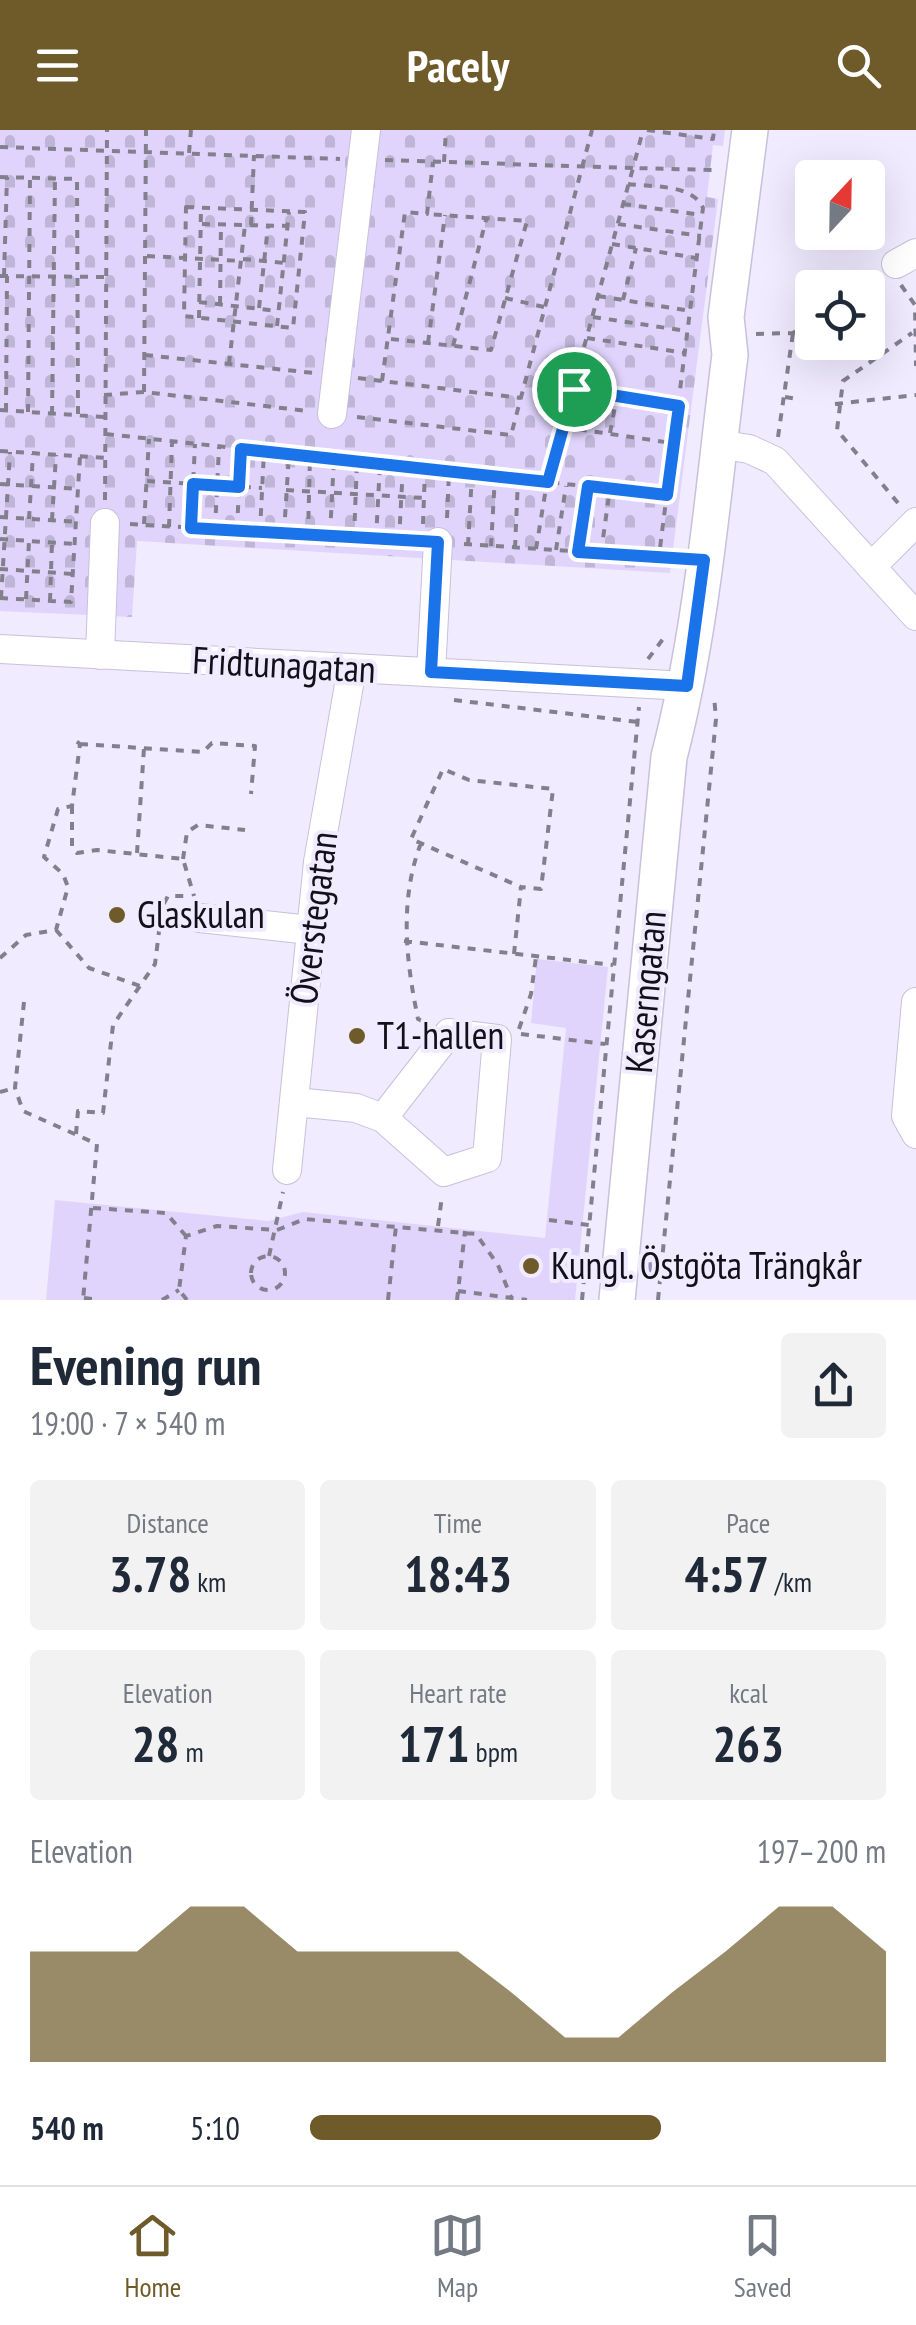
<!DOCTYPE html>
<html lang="en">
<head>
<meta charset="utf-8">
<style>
  body { margin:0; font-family:"PT Sans Narrow",sans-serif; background:#f2f2f3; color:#1f2937; height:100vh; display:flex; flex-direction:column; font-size:38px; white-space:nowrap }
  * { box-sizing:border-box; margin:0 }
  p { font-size:32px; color:#747a83 }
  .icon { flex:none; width:55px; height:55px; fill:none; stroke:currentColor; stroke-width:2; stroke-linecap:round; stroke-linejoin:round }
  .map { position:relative; height:1170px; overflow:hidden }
  .side { display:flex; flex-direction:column; background:#fff; flex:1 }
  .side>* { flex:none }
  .needle { width:65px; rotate:22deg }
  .tools { position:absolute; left:795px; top:30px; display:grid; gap:20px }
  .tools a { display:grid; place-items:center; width:90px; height:90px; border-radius:10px; background:#fff; box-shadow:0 10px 40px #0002; font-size:50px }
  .pin { position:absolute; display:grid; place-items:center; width:85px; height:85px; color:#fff; margin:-42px; border:5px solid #fff; border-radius:50%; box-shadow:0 2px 10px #0007 }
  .round { display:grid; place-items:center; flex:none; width:105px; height:105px; border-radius:10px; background:#f2f2f3 }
  .overview { display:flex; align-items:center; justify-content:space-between; height:170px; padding:0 30px }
  h1 { font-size:55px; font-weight:700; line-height:75px }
  .figures { display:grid; grid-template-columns:repeat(3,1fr); gap:15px; height:170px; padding:10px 30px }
  .figures div { display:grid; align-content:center; border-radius:10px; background:#f2f2f3; text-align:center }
  .figures b { font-size:50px; font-weight:700 }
  .figures small { font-size:28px; font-weight:400 }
  .figures p { font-size:28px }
  .chart { height:280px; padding:20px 30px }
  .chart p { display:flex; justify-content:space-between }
  .chart svg { width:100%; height:180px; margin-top:10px; fill:#6e5b29; opacity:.7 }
  ul { padding:0 30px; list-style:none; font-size:32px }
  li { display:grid; grid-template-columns:160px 120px 1fr; align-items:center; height:75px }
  li i { height:25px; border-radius:12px; background:#6e5b29 }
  header { display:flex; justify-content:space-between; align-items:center; height:130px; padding:0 30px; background:#6e5b29; color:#fff; font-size:45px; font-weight:700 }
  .tabs { display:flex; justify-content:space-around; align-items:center; height:140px; border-top:2px solid #e0e1e3; background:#fff; font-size:28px; color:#747a83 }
  .tabs a { display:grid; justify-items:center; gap:5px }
  .tabs .on { color:#6e5b29 }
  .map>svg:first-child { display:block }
  .cemetery { fill:url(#cemetery-stones) }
  .green { fill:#e0d4fc }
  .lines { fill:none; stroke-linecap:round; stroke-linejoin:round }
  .minor-casing { stroke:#c8c1da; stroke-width:30 }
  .major-casing { stroke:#c8c1da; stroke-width:38 }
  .path { stroke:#83808e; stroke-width:4; stroke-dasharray:8 8; stroke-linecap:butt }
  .minor { stroke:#fff; stroke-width:28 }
  .major { stroke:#fff; stroke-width:35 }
  .tree { fill:#998db3 }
  .route-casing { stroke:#fff; stroke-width:20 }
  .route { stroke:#1a73e8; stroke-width:12 }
  .poi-dot { fill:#6e5b29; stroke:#f0ebff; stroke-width:4 }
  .labels { text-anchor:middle; stroke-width:8; stroke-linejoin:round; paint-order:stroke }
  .street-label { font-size:38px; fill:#121018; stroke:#f0ebff }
  .poi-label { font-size:38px; fill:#121018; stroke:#f0ebff; text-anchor:start }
</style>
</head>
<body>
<header><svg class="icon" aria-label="menu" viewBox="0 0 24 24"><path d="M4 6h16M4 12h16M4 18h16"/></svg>Pacely<svg class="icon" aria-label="search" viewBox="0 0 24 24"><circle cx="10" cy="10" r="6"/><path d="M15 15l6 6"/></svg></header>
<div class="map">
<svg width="916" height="1170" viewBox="0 0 916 1170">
  <defs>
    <pattern id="cemetery-stones" width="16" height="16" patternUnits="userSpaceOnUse" patternTransform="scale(2.5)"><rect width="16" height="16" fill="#e0d4fc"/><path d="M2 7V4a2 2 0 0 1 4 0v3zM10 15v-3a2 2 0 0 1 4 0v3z" fill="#bfb5d7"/></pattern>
  </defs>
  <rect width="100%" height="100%" fill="#f0ebff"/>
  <path class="cemetery" d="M 0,0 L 725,0 L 723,16 L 713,15 L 707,67 L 718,69 L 670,443 L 137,411 L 132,487 L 0,481 Z"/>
  <path class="green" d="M 537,829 L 608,837 L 575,1170 L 46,1170 L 55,1070 L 268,1091 L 303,1082 L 545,1108 L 566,898 L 531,893 Z"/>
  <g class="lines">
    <defs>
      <path id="minor" d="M 896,134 L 916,123
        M 332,284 L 366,0
        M 718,314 L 749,319 L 775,331 L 916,486
        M 871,437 L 916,392
        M 0,519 L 687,556
        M 100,525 L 105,393
        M 431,542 L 438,412
        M 200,788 L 310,800
        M 916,872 L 906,986 L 916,1004
        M 295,972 L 356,978 L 383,988 L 449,903 L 497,909 L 487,1028 L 444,1042 L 383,988
        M 287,1040 L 318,732 L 352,538"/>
      <path id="major" d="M 617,1170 L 669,627 C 703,496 713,359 730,225 L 726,187 L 750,0"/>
    </defs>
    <use href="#minor" class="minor-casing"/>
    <use href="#major" class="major-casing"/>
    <path class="path" d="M 647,0 L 713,9 L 714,0
      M 0,17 L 340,29
      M 189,23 L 191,0
      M 385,30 L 633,38 L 643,0
      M 444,32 L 446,0
      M 0,47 L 77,49 L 78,285
      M 628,54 C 652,57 693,54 703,78 L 659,426
      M 623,74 L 702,85
      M 186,77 L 305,82 L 293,198 L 184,186 Z
      M 202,94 L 288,96
      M 618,94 L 701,106
      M 251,95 L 254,25
      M 612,114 L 696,128
      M 147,126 L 242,131
      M 243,129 L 284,133
      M 0,146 L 106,147
      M 4,146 L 7,47
      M 901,155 L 915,175 L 916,236
      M 861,158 L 875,148
      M 598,166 L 691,181
      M 505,168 L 544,177
      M 623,170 L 636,118
      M 199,172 L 278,181
      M 220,174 L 221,94
      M 259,178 L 268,96
      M 593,187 L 687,201
      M 199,188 L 201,78
      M 277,196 L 289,82
      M 756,204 L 793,203 L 812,190
      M 587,208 L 686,223
      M 391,209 L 491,220 L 527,91 L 427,84
      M 428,213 L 445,85
      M 453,216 L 486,90
      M 145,225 L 314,243
      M 229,234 L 245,95
      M 358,248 L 521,268
      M 382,251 L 405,82 L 427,84 L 433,32
      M 574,259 L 677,276
      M 144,262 L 146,0
      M 104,265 L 144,262 L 308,281
      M 785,267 L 797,269
      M 835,274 L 916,265
      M 0,280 L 104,287
      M 6,281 L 7,146
      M 28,282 L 30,47
      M 52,284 L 55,48
      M 357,287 L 511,305 L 592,0
      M 563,297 L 672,313
      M 610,303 L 617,266
      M 106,304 L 667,365
      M 778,307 L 793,203
      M 0,321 L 106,328
      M 147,351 L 262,358
      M 0,354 L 78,359
      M 286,360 L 424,368
      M 105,370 L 107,0
      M 898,373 L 837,300 L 843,251 L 912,203
      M 0,387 L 80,392
      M 447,388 L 449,343
      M 29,389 L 33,324
      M 52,390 L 56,325
      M 130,394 L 415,411
      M 144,394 L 149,309
      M 423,394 L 425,339
      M 169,397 L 172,312
      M 191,398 L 195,314
      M 215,399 L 219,317
      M 237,399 L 241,319
      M 260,402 L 264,321
      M 284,403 L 289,324
      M 330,404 L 334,329
      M 308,405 L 310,326
      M 354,407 L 357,332
      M 0,409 L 74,414
      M 376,409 L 380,334
      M 399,410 L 403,336
      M 464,414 L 679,428
      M 468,415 L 472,344
      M 491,416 L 495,346
      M 515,418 L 518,349
      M 536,419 L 547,352 L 633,38 L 715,40
      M 556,420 L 566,356
      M 578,422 L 588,357
      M 601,423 L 610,358
      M 0,439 L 73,444
      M 0,468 L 71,472 L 80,326
      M 1,468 L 10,322
      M 26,469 L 29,411
      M 50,471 L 52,412
      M 648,529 L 663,509
      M 454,570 L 638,592
      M 80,614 L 203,622 L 212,613 L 255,616 L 251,664
      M 72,676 L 72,718 L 77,723 L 97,720 L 183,729 L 194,766
      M 421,713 C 399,770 406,831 418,889 L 426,893
      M 137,723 L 144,618
      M 183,729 L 187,702 L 198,695 L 245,700
      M 56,800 L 89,838 L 140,856
      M 404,811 L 613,835
      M 514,824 L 521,757 L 541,759 L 553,659 L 469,650 L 443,639 L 411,709 L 521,757
      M 0,828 L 26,805 L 56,800 L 68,757 L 63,744 L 44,727 L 58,679 L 72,676 L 80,614 L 71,607
      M 24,872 L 15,958 L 23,981 L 97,1014 L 83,1170
      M 519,899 L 531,864 L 536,827
      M 521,904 L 605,914
      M 0,962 L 15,958
      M 76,1004 L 78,981 L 103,983 L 113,895 L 155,834 L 162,777 L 168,766 L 189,766
      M 93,1078 L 166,1083 L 186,1106
      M 549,1090 L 589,1095
      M 438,1096 L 442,1066
      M251 1143a17 17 0 1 1 34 0a17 17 0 1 1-34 0Z
      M 269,1126 L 283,1062
      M 458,1161 L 527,1170
      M 84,1168 L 99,1170
      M 162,1170 L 179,1160
      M 187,1170 L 179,1160 L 186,1106 L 217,1096 L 277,1100 L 305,1089 L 476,1104 L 498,1135 L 511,1167
      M 388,1170 L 396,1096
      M 457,1170 L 465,1101
      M 582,1170 L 639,577
      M 658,1170 L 716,589 L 714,566"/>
    <use href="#minor" class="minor"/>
    <use href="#major" class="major"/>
  </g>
  <circle class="tree" cx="651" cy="1141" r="9"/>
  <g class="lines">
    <defs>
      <path id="route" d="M 574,259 L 679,276 L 667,365 L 588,356 L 578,422 L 704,430 L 687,556 L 431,542 L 438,412 L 191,398 L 193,354 L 239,357 L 241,319 L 548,352 Z"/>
    </defs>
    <use href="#route" class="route-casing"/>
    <use href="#route" class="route"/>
  </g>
  <g class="poi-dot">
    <circle cx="117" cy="785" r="10"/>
    <circle cx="357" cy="906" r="10"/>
    <circle cx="531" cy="1136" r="10"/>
  </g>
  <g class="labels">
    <g class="street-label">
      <text transform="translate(284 535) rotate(3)" y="13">Fridtunagatan</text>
      <text transform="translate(314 788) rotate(-83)" y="13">Överstegatan</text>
      <text transform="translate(646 862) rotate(-85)" y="13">Kaserngatan</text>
    </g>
    <g class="poi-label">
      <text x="137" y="798">Glaskulan</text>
      <text x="377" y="919">T1-hallen</text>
      <text x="551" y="1149">Kungl. Östgöta Trängkår</text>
    </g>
  </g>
</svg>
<div class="tools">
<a><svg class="needle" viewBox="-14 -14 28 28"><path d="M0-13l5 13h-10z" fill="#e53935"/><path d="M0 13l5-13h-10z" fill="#747a83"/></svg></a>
<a><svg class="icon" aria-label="locate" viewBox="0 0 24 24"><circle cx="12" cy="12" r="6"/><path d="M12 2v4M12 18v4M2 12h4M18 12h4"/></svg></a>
</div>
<div class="pin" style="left:574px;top:259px;background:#1e9e55"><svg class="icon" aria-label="arrive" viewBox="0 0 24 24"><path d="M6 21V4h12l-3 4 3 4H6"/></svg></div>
</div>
<section class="side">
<div class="overview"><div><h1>Evening run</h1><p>19:00 · 7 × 540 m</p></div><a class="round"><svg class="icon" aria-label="share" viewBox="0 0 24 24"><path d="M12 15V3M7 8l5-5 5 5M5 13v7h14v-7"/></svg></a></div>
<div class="figures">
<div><p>Distance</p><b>3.78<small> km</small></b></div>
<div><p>Time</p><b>18:43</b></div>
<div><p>Pace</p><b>4:57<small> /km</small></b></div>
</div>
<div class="figures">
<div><p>Elevation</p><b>28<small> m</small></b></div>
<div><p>Heart rate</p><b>171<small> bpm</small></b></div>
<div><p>kcal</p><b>263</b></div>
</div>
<div class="chart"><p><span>Elevation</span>197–200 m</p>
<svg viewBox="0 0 160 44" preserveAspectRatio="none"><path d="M0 44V17L10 17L20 17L30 6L40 6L50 17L60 17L70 17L80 17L90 27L100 38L110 38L120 27L130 17L140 6L150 6L160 17V44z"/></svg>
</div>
<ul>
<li><b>540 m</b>5:10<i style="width:61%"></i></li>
</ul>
</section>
<nav class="tabs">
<a class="on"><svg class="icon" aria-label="home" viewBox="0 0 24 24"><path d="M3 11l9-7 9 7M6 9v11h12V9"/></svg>Home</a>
<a><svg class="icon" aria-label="map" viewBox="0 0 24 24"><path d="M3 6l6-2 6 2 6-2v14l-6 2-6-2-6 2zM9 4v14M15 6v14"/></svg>Map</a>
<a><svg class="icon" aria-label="saved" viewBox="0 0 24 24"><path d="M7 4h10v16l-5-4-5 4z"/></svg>Saved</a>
</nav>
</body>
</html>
